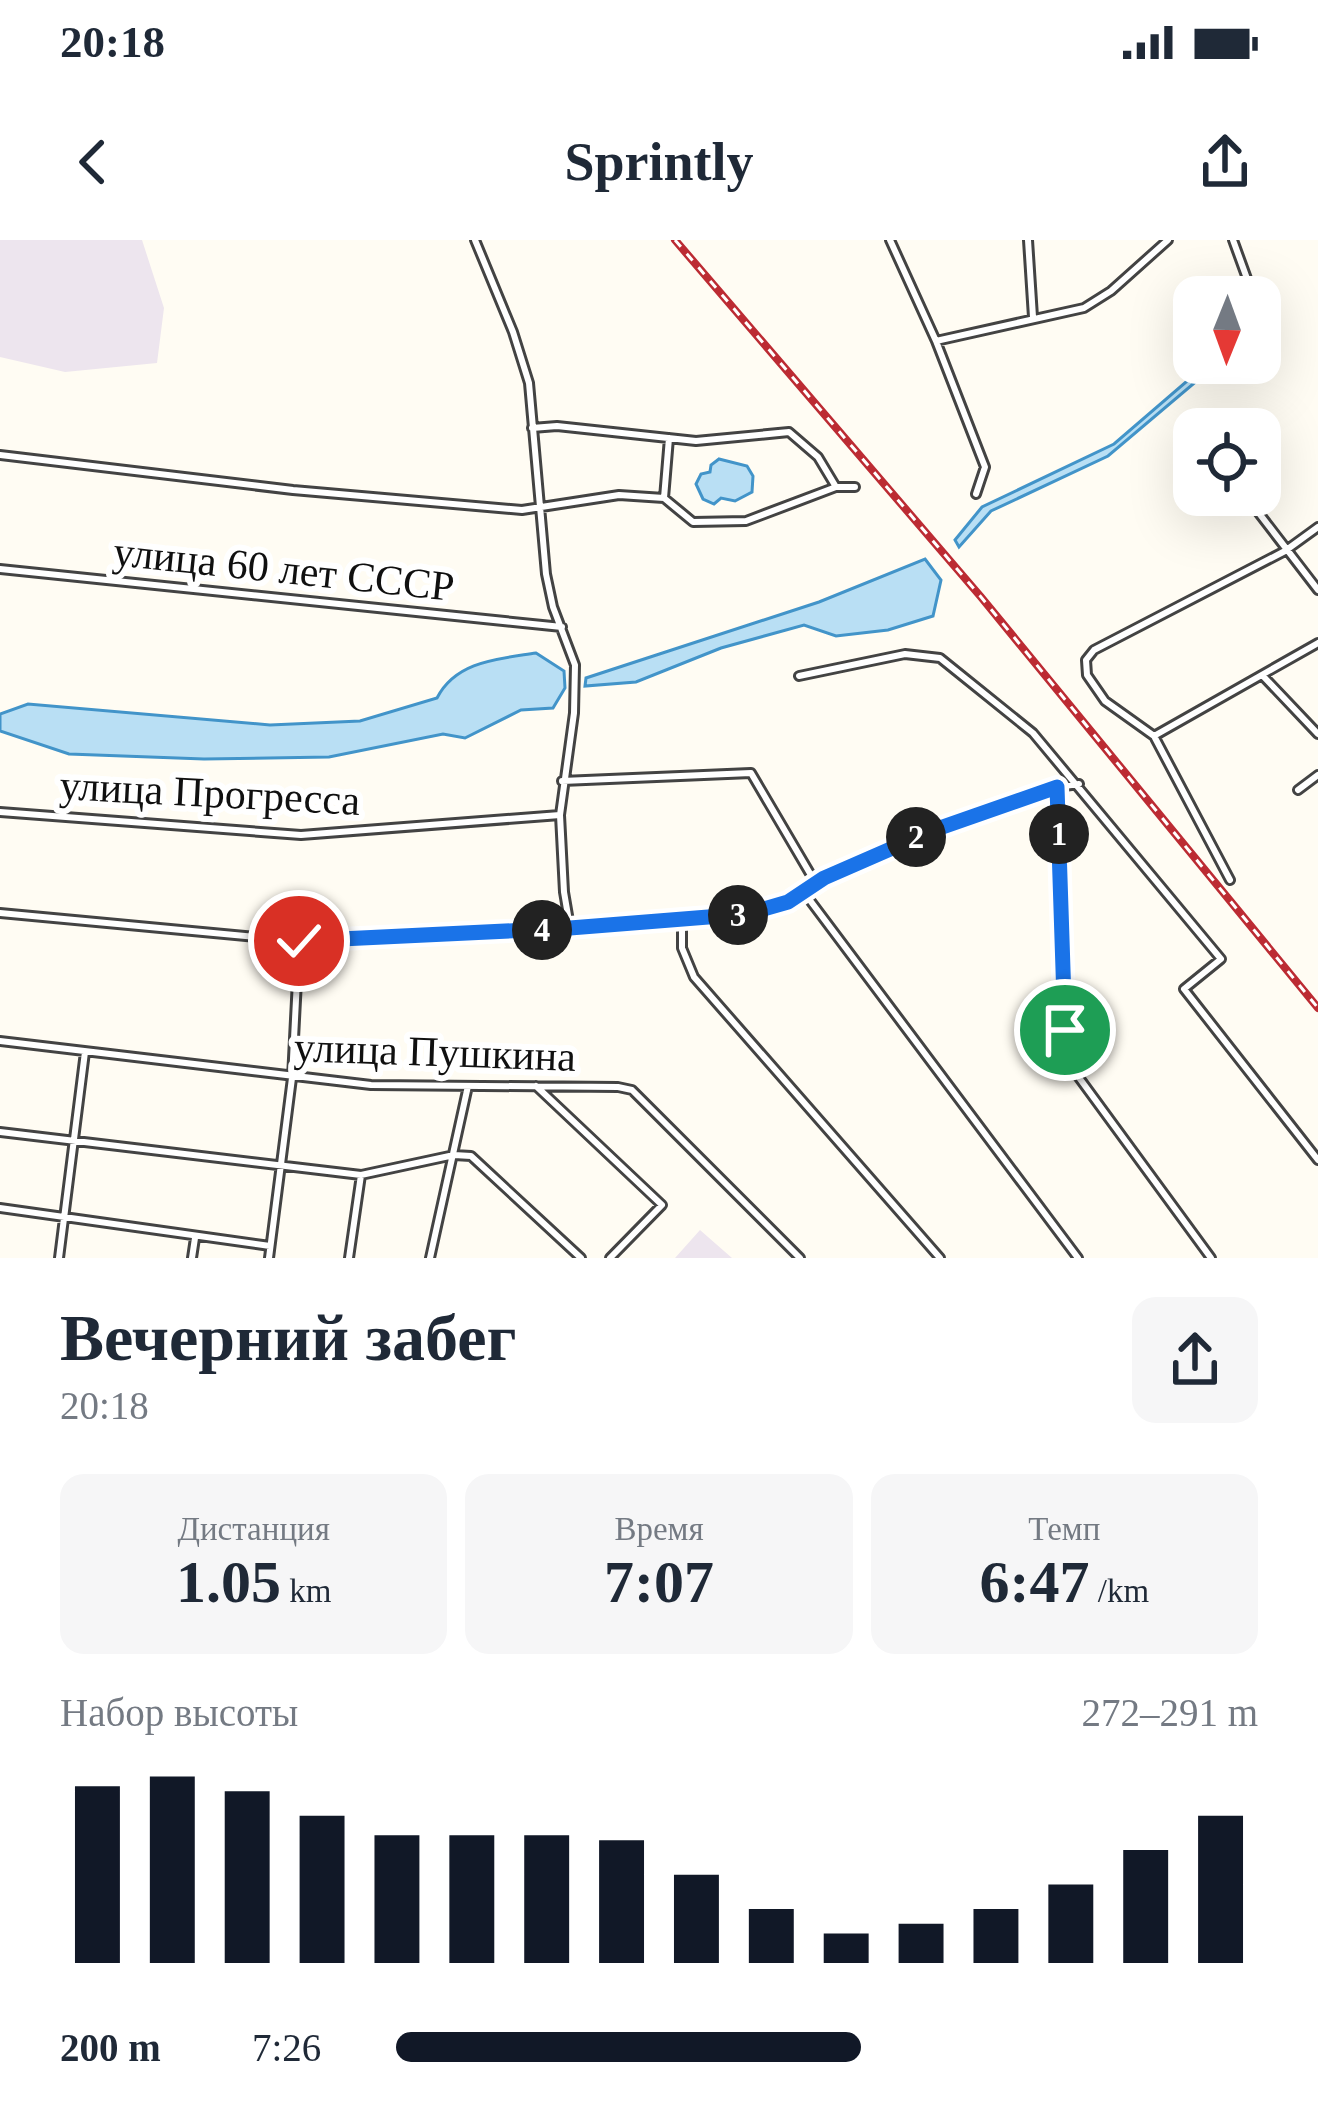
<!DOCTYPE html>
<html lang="ru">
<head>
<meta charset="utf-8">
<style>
  body { margin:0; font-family:Georgia,serif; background:#f6f6f7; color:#1f2937; height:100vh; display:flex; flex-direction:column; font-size:45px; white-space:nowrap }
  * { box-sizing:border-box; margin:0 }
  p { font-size:39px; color:#747a83 }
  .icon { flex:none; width:66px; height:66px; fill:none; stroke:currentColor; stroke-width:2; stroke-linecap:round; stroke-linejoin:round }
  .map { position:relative; height:1018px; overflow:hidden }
  .sheet { display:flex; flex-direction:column; background:#fff; flex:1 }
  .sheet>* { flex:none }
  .needle { width:78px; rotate:181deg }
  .buttons { position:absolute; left:1173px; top:36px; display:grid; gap:24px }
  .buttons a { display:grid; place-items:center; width:108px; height:108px; border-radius:24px; background:#fff; box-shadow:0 12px 48px #0002; font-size:60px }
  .pin { position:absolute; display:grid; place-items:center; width:102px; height:102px; color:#fff; margin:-51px; border:6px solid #fff; border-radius:50%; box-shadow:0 3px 12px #0007 }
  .km { position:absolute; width:60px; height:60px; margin:-30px; border-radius:50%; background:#222; color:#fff; font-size:33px; line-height:60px; text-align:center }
  .round { display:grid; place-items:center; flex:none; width:126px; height:126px; border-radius:24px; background:#f6f6f7 }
  .head { display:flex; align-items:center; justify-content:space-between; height:204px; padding:0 60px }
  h1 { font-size:66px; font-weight:700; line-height:90px }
  .stats { display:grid; grid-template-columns:repeat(3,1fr); gap:18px; height:204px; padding:12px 60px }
  .stats div { display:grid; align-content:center; border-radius:24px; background:#f6f6f7; text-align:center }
  .stats b { font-size:60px; font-weight:700 }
  .stats small { font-size:33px; font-weight:400 }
  .stats p { font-size:33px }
  .chart { height:336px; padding:24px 60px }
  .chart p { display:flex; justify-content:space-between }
  .chart svg { width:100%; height:216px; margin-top:12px; stroke:#111827; stroke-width:6 }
  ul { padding:0 60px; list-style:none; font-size:39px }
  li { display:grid; grid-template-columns:192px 144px 1fr; align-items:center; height:90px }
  li i { height:30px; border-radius:15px; background:#111827 }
  .status { display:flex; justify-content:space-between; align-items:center; height:84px; padding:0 60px; background:#fff; direction:ltr }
  .status svg { height:33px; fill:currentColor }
  header { display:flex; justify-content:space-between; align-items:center; height:156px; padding:0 60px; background:#fff; font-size:54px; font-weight:700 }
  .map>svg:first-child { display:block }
  .industrial { fill:#ede5ee }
  .water { fill:#b9dff4; stroke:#4294c9; stroke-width:3 }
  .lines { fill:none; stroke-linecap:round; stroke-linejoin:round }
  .minor-casing { stroke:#434343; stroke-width:12 }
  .minor { stroke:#fff; stroke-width:6 }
  .rail-casing { stroke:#bc2b33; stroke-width:8 }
  .rail { stroke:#fff; stroke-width:3; stroke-dasharray:9; stroke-linecap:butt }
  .route-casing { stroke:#fff; stroke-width:24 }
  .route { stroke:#1a73e8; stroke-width:15 }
  .labels { text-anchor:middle; stroke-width:12; stroke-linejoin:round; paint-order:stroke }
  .street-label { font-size:42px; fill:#101010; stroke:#fff }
</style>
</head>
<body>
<div class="status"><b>20:18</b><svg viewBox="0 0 49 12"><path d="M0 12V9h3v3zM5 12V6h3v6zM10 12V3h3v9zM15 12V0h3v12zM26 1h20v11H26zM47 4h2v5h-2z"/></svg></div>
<header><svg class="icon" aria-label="back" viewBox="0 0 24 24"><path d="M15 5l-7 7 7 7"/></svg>Sprintly<svg class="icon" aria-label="share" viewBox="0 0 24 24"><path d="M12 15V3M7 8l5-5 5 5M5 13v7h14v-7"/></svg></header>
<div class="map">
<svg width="1318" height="1018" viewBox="0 0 1318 1018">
  <rect width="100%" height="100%" fill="#fffcf3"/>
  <path class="industrial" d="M 0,0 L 142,0 L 164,68 L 157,123 L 65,132 L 0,117 Z
    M 700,990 L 732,1018 L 675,1018 Z"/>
  <path class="water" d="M 1208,123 L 1218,123 L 1108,216 L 991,271 L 959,307 L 955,300 L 982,267 L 1114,204 Z
    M 719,219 L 747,226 L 753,236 L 752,252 L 735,261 L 721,258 L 714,264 L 703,259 L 696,244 L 701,234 L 710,232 L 711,225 Z
    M 925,319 L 941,340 L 933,376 L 888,390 L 836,396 L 804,385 L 721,408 L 636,442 L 585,446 L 586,438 L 819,362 Z
    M 536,413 L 564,431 L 565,448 L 553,468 L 521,470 L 465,498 L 443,494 L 329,517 L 204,519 L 69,514 L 0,491 L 0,474 L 28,464 L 270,485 L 360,481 L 437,458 C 456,421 498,419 536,413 Z"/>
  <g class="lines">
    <defs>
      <path id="minor" d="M 475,0 L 513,92 L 529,143 L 546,334 L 553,367 L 575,425 L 574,473 L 560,575 L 564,652 L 570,687
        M 890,0 L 936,101 L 985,227 L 976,254
        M 1028,0 L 1033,77
        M 1233,0 L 1249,44
        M 936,101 L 1084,68 L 1111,51 L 1168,0
        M 532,188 L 557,186 L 696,201 L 789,192 L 818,217 L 836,247
        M 0,215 L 293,250 L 522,270 L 619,255 L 664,258 L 693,282 L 746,281 L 836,247 L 855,247
        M 1245,255 L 1318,350
        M 664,258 L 669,198
        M 0,329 L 562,387
        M 799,436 L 905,414 L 940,418 L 1033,493 L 1221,719 L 1184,749 L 1318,920
        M 1263,436 L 1318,494
        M 1154,496 L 1318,403
        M 562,541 L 751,533 L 815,642
        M 1057,547 L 1065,790 L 1061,813 L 1211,1018
        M 1298,550 L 1318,535
        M 0,572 L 301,595 L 560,575
        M 1230,640 L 1154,496 L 1105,461 L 1087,435 L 1086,420 L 1094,410 L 1285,311 L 1318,287
        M 803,651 L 1078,1018
        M 0,673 L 299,701 L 570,688 L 746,674 L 788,662 L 824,638 L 934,590 L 1057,547 L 1079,544
        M 682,681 L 682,708 L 694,737 L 940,1018
        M 0,801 L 371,845 L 618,847 L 632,850 L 800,1018
        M 536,846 L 662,965 L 610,1018
        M 0,892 L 361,935 L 454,915 L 471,916 L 581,1018
        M 0,968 L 270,1006
        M 59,1018 L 85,812
        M 192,1018 L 195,998
        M 269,1018 L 292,838 L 299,701
        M 349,1018 L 361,935
        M 430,1018 L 468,846"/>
    </defs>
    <use href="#minor" class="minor-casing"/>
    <use href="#minor" class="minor"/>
    <defs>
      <path id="rail" d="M 675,0 L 981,357 L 1318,768"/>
    </defs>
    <use href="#rail" class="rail-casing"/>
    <use href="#rail" class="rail"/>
  </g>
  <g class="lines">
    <defs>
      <path id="route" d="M 299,701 L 570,688 L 746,674 L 788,662 L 824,638 L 934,590 L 1057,547 L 1065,790"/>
    </defs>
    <use href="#route" class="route-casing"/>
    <use href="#route" class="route"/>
  </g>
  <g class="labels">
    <g class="street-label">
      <text transform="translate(284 328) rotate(6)" y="15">улица 60 лет СССР</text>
      <text transform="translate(210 552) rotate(3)" y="15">улица Прогресса</text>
      <text transform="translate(435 811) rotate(2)" y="15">улица Пушкина</text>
    </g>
  </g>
</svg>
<div class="buttons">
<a><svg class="needle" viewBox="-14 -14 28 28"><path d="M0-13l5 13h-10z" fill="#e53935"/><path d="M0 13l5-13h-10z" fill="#747a83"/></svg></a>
<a><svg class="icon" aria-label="locate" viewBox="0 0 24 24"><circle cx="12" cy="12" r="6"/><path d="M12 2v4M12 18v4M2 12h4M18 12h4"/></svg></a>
</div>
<div class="pin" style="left:1065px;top:790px;background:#1e9e55"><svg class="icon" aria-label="arrive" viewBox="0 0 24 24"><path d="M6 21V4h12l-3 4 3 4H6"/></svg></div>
<div class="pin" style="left:299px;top:701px;background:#d93025"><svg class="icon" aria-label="check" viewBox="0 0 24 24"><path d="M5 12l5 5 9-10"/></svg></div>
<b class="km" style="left:1059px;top:594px">1</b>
<b class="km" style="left:916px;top:597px">2</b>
<b class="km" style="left:738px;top:675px">3</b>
<b class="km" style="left:542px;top:690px">4</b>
</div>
<section class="sheet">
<div class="head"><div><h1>Вечерний забег</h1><p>20:18</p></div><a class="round"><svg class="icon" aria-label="share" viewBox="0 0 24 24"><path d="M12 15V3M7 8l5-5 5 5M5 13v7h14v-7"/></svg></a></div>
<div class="stats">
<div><p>Дистанция</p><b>1.05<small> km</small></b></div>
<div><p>Время</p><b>7:07</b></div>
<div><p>Темп</p><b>6:47<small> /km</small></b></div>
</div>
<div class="chart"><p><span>Набор высоты</span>272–291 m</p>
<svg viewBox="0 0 160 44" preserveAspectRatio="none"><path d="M5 44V8M15 44V6M25 44V9M35 44V14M45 44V18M55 44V18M65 44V18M75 44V19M85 44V26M95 44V33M105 44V38M115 44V36M125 44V33M135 44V28M145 44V21M155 44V14"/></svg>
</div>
<ul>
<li><b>200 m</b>7:26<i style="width:54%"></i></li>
</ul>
</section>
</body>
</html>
